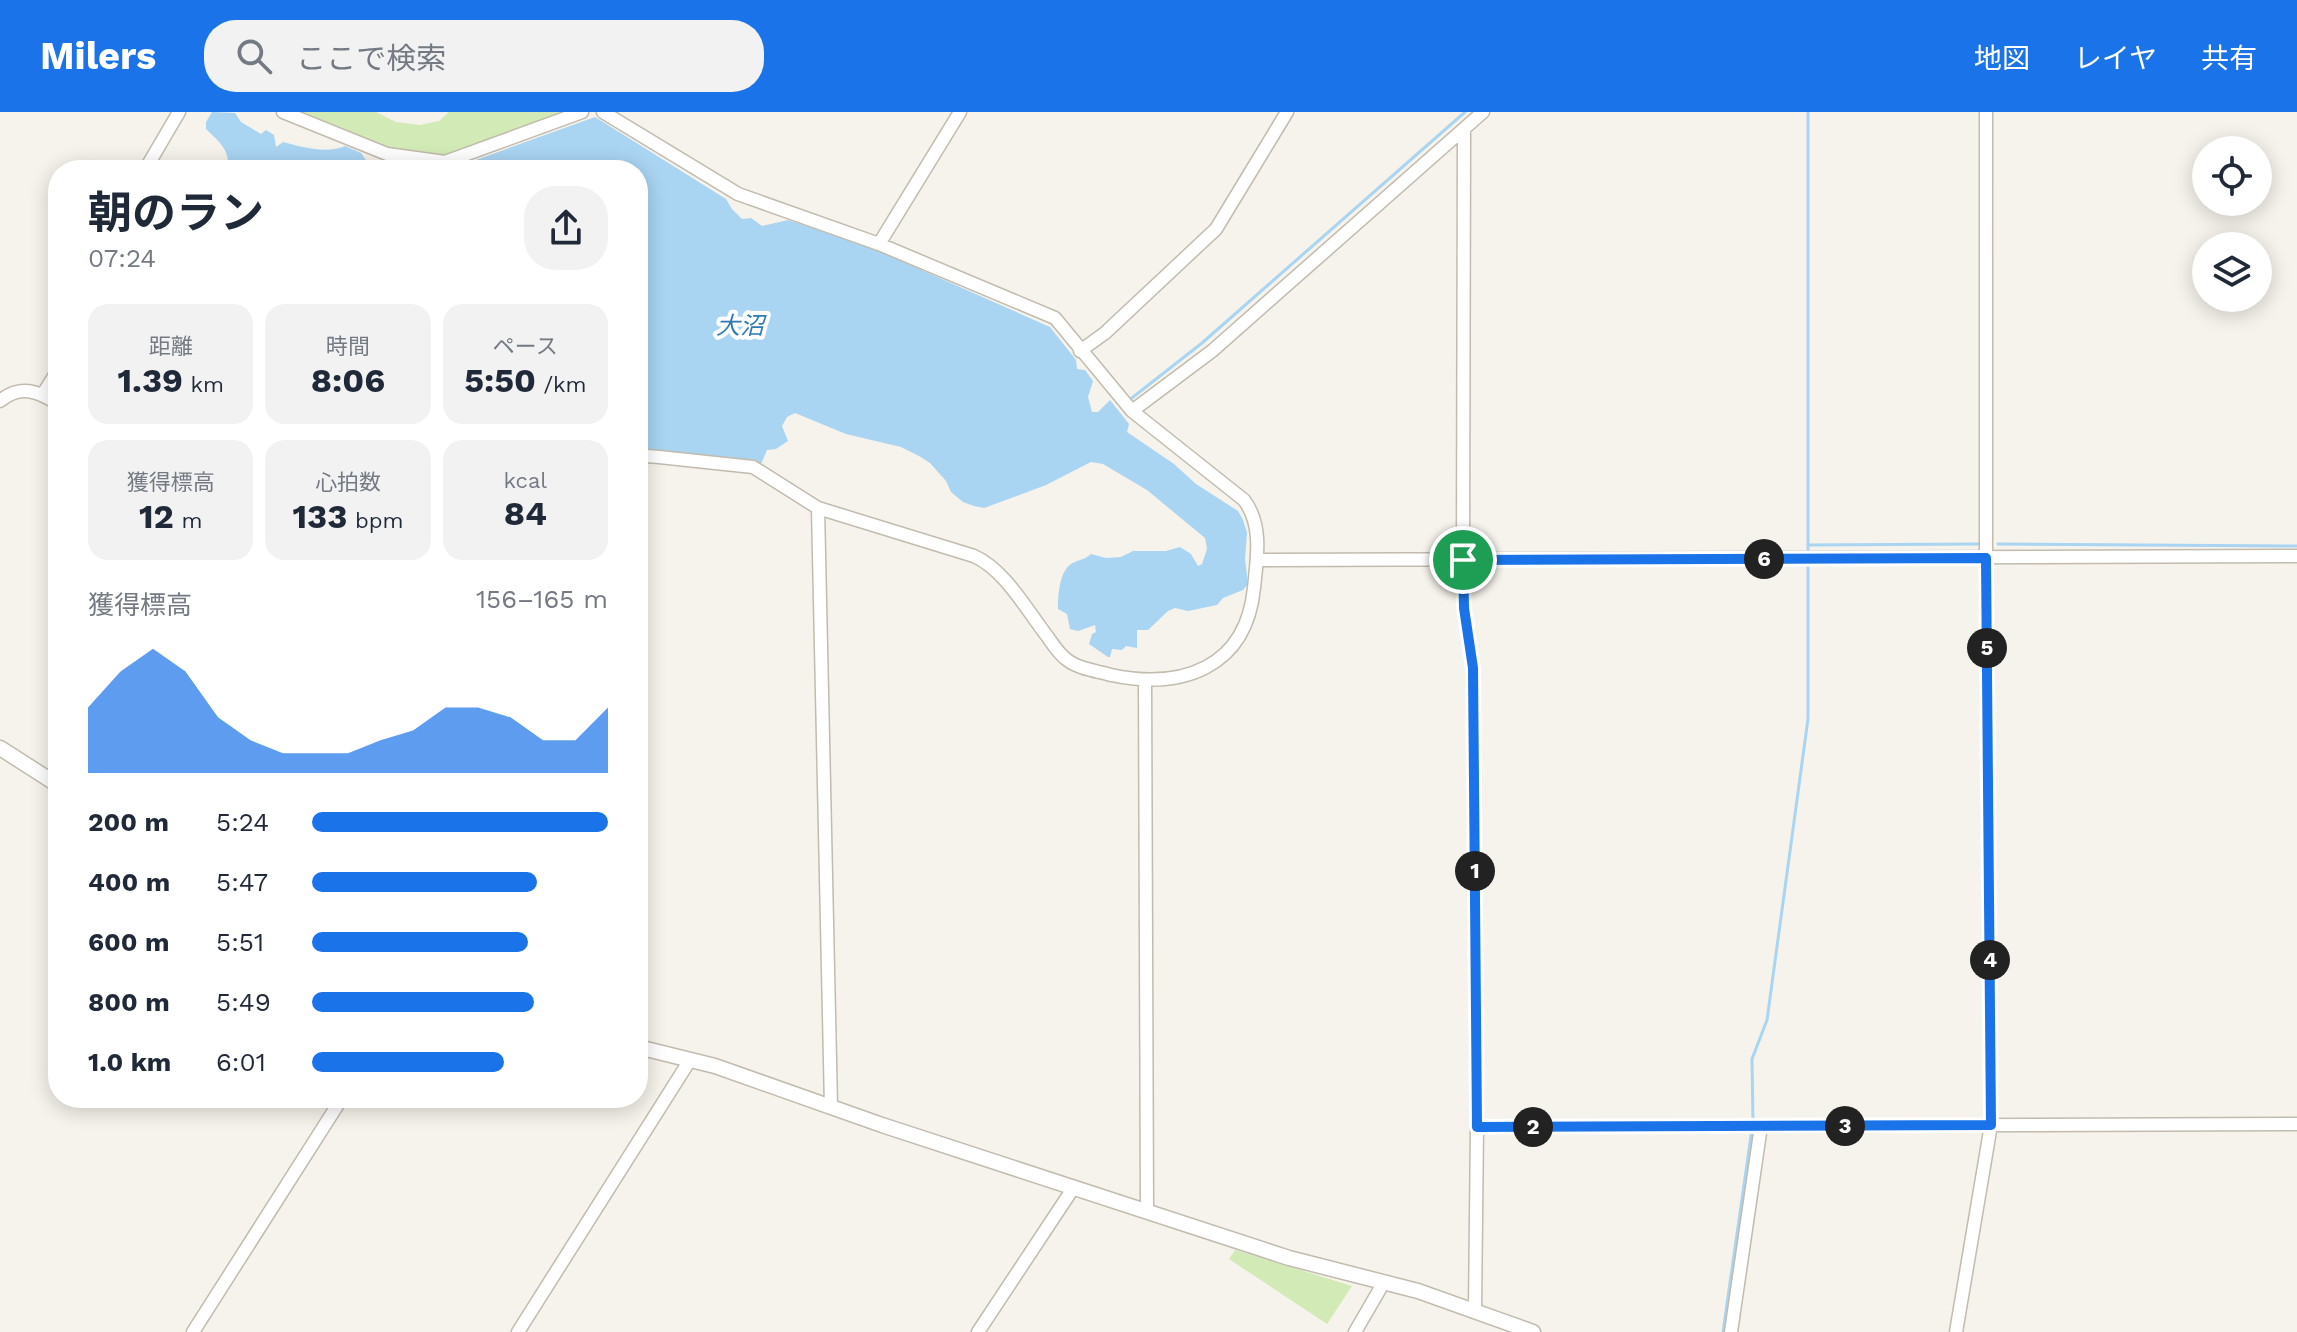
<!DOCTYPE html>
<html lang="ja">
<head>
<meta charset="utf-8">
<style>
  body { margin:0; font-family:"Work Sans","Noto Sans JP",sans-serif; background:#f2f2f3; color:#1f2937; height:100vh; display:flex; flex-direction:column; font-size:30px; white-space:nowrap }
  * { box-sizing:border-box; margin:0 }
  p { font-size:26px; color:#747a83 }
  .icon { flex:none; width:44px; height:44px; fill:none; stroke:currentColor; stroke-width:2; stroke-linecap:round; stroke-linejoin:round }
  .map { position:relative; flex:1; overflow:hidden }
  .panel { position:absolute; left:48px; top:48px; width:600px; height:948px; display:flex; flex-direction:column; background:#fff; border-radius:32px; box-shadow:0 4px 20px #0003 }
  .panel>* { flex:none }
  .controls { position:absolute; left:2192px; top:24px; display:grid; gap:16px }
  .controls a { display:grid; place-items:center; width:80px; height:80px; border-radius:50%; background:#fff; box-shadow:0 4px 20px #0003; font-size:40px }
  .pin { position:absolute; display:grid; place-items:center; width:68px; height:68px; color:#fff; margin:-34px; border:4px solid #fff; border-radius:50%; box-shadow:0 2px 8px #0007 }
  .km { position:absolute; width:40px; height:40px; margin:-20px; border-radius:50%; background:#222; color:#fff; font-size:22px; line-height:40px; text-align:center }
  .round { display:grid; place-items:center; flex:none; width:84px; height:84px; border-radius:32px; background:#f2f2f3 }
  .headline { display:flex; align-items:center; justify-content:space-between; height:136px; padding:0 40px }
  h1 { font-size:44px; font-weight:700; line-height:60px }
  .figures { display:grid; grid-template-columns:repeat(3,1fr); gap:12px; height:136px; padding:8px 40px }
  .figures div { display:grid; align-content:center; border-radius:20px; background:#f2f2f3; text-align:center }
  .figures b { font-size:34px; font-weight:700 }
  .figures small { font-size:22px; font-weight:400 }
  .figures p { font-size:22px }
  .chart { height:224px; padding:16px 40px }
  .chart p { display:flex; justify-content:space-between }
  .chart svg { width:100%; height:144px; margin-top:8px; fill:#1a73e8; opacity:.7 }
  ul { padding:0 40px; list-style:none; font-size:26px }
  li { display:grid; grid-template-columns:128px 96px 1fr; align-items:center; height:60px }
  li i { height:20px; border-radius:10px; background:#1a73e8 }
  header { display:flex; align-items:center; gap:48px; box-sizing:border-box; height:112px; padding:0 40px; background:#1a73e8; color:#fff }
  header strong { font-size:38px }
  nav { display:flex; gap:44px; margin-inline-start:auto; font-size:28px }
  .search { width:560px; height:72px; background:#f2f2f3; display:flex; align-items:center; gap:20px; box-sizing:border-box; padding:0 28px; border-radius:32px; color:#747a83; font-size:30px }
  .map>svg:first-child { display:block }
  .green { fill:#d2eab5 }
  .water { fill:#a9d4f2 }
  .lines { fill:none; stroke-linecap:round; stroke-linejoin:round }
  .stream { stroke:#a9d4f2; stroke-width:3 }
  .minor-casing { stroke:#c2bbae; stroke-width:15 }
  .tertiary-casing { stroke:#c2bbae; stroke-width:17 }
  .minor { stroke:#fff; stroke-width:12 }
  .tertiary { stroke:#fff; stroke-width:14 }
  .route-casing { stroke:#fff; stroke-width:16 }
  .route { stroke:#1a73e8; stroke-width:10 }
  .labels { text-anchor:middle; stroke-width:8; stroke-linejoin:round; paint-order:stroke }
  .water-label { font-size:24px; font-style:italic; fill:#2e7ab2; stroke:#fff }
</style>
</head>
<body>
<header>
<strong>Milers</strong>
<div class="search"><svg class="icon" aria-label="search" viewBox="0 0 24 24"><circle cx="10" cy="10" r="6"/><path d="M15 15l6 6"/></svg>ここで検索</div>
<nav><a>地図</a><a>レイヤ</a><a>共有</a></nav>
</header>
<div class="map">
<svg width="2297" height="1220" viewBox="0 0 2297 1220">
  <rect width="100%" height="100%" fill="#f6f3ec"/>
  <path class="green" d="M 293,0 L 376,0 L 396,10 L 420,13 L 439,9 L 449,0 L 574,0 L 520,16 L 450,45 L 388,39 Z
    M 1235,1138 L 1352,1174 L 1327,1212 L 1229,1147 Z"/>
  <path class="water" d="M 212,0 L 235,1 L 241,10 L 261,22 L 266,18 L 274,23 L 276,35 L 283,30 C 301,35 327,42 345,34 L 361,41 L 368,51 L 388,58 L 228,58 C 230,37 220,31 206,17 L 206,10 Z
    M 595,5 L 726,87 L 732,97 L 742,107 L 751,106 L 762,114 L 788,108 L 872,136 L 1050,215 L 1076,248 L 1077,257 L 1085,258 L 1093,269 L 1088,285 L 1092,300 L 1098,300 L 1110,288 L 1129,312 L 1127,320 L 1174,352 L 1196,372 L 1238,399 L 1243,408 L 1247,421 L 1245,447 L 1248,472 L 1243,478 L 1223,486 L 1217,493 L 1188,499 L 1175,496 L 1168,499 L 1148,518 L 1137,518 L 1137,536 L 1126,534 L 1122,538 L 1112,537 L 1110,545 L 1108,545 L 1089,532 L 1092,522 L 1096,520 L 1095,513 L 1078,519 L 1070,517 L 1067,502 L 1058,497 C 1058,484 1059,455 1075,450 C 1082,447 1085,447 1091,442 L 1106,446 L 1121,445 L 1133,439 L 1166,439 L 1180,435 L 1191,442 L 1198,454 L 1202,452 L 1207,437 L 1205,426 L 1147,378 L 1103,352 L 1091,350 L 1046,373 L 984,396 L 974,394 L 963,390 L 951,380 L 946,369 L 930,351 L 919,344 L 901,335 L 846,322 L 795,301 L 787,305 L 782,314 L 788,329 L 776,337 L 767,338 L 761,352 L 638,337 L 638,58 L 448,58 Z"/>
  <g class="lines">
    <path class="stream" d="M 1808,0 L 1808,439
      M 1128,289 L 1202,231 L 1465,0
      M 1998,432 L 2297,434
      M 1808,433 L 1979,432
      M 1753,1009 L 1752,947 L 1767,908 L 1808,607 L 1808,451
      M 1723,1220 L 1752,1017"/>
    <defs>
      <path id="minor" d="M 283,0 L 387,42 L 445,50 L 582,0
        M 603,0 L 738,82 L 879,132 L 1055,206 L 1132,299 L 1244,388 C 1263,413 1257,446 1254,476 C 1246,556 1182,578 1111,563 C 1097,559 1078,557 1066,547 C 1058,541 1052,531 1047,524 C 1026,497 1005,458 974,444 L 818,396 L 753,355 L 659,345 L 647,344 L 638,348
        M 1464,17 L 1463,448 L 1464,496 L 1473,556 L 1477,1015 L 1475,1198
        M 145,58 L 179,0
        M 879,132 L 960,0
        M 1080,239 L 1105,221 L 1216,117 L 1287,0
        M 43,282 L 58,258
        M 0,289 C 20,272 38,279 58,292
        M 1132,299 L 1212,239 L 1483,0
        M 818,396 L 831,995
        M 1257,448 L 2297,444
        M 1145,568 L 1147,1099
        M 1477,1015 L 2297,1012
        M 193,1220 L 342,986
        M 518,1220 L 690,948
        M 978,1220 L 1074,1075
        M 1355,1220 L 1384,1170
        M 1731,1220 L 1761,1014
        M 1956,1220 L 1991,1013 L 1986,446 L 1986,0"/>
      <path id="tertiary" d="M 0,636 L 58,673
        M 638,935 L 715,954 L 882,1013 L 1289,1146 L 1418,1179 L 1533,1220"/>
    </defs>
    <use href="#minor" class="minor-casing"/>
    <use href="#tertiary" class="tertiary-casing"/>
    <use href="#minor" class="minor"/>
    <use href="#tertiary" class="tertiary"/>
  </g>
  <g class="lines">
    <defs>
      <path id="route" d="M 1986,446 L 1991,1013 L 1477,1015 L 1473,556 L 1464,496 L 1463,448 Z"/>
    </defs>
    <use href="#route" class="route-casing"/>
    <use href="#route" class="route"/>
  </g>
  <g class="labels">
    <g class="water-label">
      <text x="740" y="222">大沼</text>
    </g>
  </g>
</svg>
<div class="controls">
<a><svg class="icon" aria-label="locate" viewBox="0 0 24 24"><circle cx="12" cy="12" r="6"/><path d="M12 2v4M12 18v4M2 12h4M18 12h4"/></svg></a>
<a><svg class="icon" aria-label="layers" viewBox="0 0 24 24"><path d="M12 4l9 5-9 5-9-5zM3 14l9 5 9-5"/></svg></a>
</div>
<div class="pin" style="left:1463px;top:448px;background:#1e9e55"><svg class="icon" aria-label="arrive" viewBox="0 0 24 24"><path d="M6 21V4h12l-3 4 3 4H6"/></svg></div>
<b class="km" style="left:1475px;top:759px">1</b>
<b class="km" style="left:1533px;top:1015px">2</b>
<b class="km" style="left:1845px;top:1014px">3</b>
<b class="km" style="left:1990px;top:848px">4</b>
<b class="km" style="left:1987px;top:536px">5</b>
<b class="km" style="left:1764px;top:447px">6</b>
<section class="panel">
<div class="headline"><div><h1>朝のラン</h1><p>07:24</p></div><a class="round"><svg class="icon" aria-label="share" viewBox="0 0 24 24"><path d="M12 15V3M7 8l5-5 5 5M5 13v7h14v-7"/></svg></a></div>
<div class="figures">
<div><p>距離</p><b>1.39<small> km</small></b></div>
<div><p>時間</p><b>8:06</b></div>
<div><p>ペース</p><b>5:50<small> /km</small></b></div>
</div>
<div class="figures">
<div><p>獲得標高</p><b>12<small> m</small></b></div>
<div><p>心拍数</p><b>133<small> bpm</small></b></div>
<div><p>kcal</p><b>84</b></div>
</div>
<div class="chart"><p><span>獲得標高</span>156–165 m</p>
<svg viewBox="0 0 160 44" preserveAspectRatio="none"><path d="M0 44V24L10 13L20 6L30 13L40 27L50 34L60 38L70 38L80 38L90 34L100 31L110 24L120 24L130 27L140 34L150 34L160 24V44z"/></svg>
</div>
<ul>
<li><b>200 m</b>5:24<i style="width:100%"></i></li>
<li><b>400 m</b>5:47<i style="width:76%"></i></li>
<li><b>600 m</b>5:51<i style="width:73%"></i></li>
<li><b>800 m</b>5:49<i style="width:75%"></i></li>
<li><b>1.0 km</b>6:01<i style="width:65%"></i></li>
</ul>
</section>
</div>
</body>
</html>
